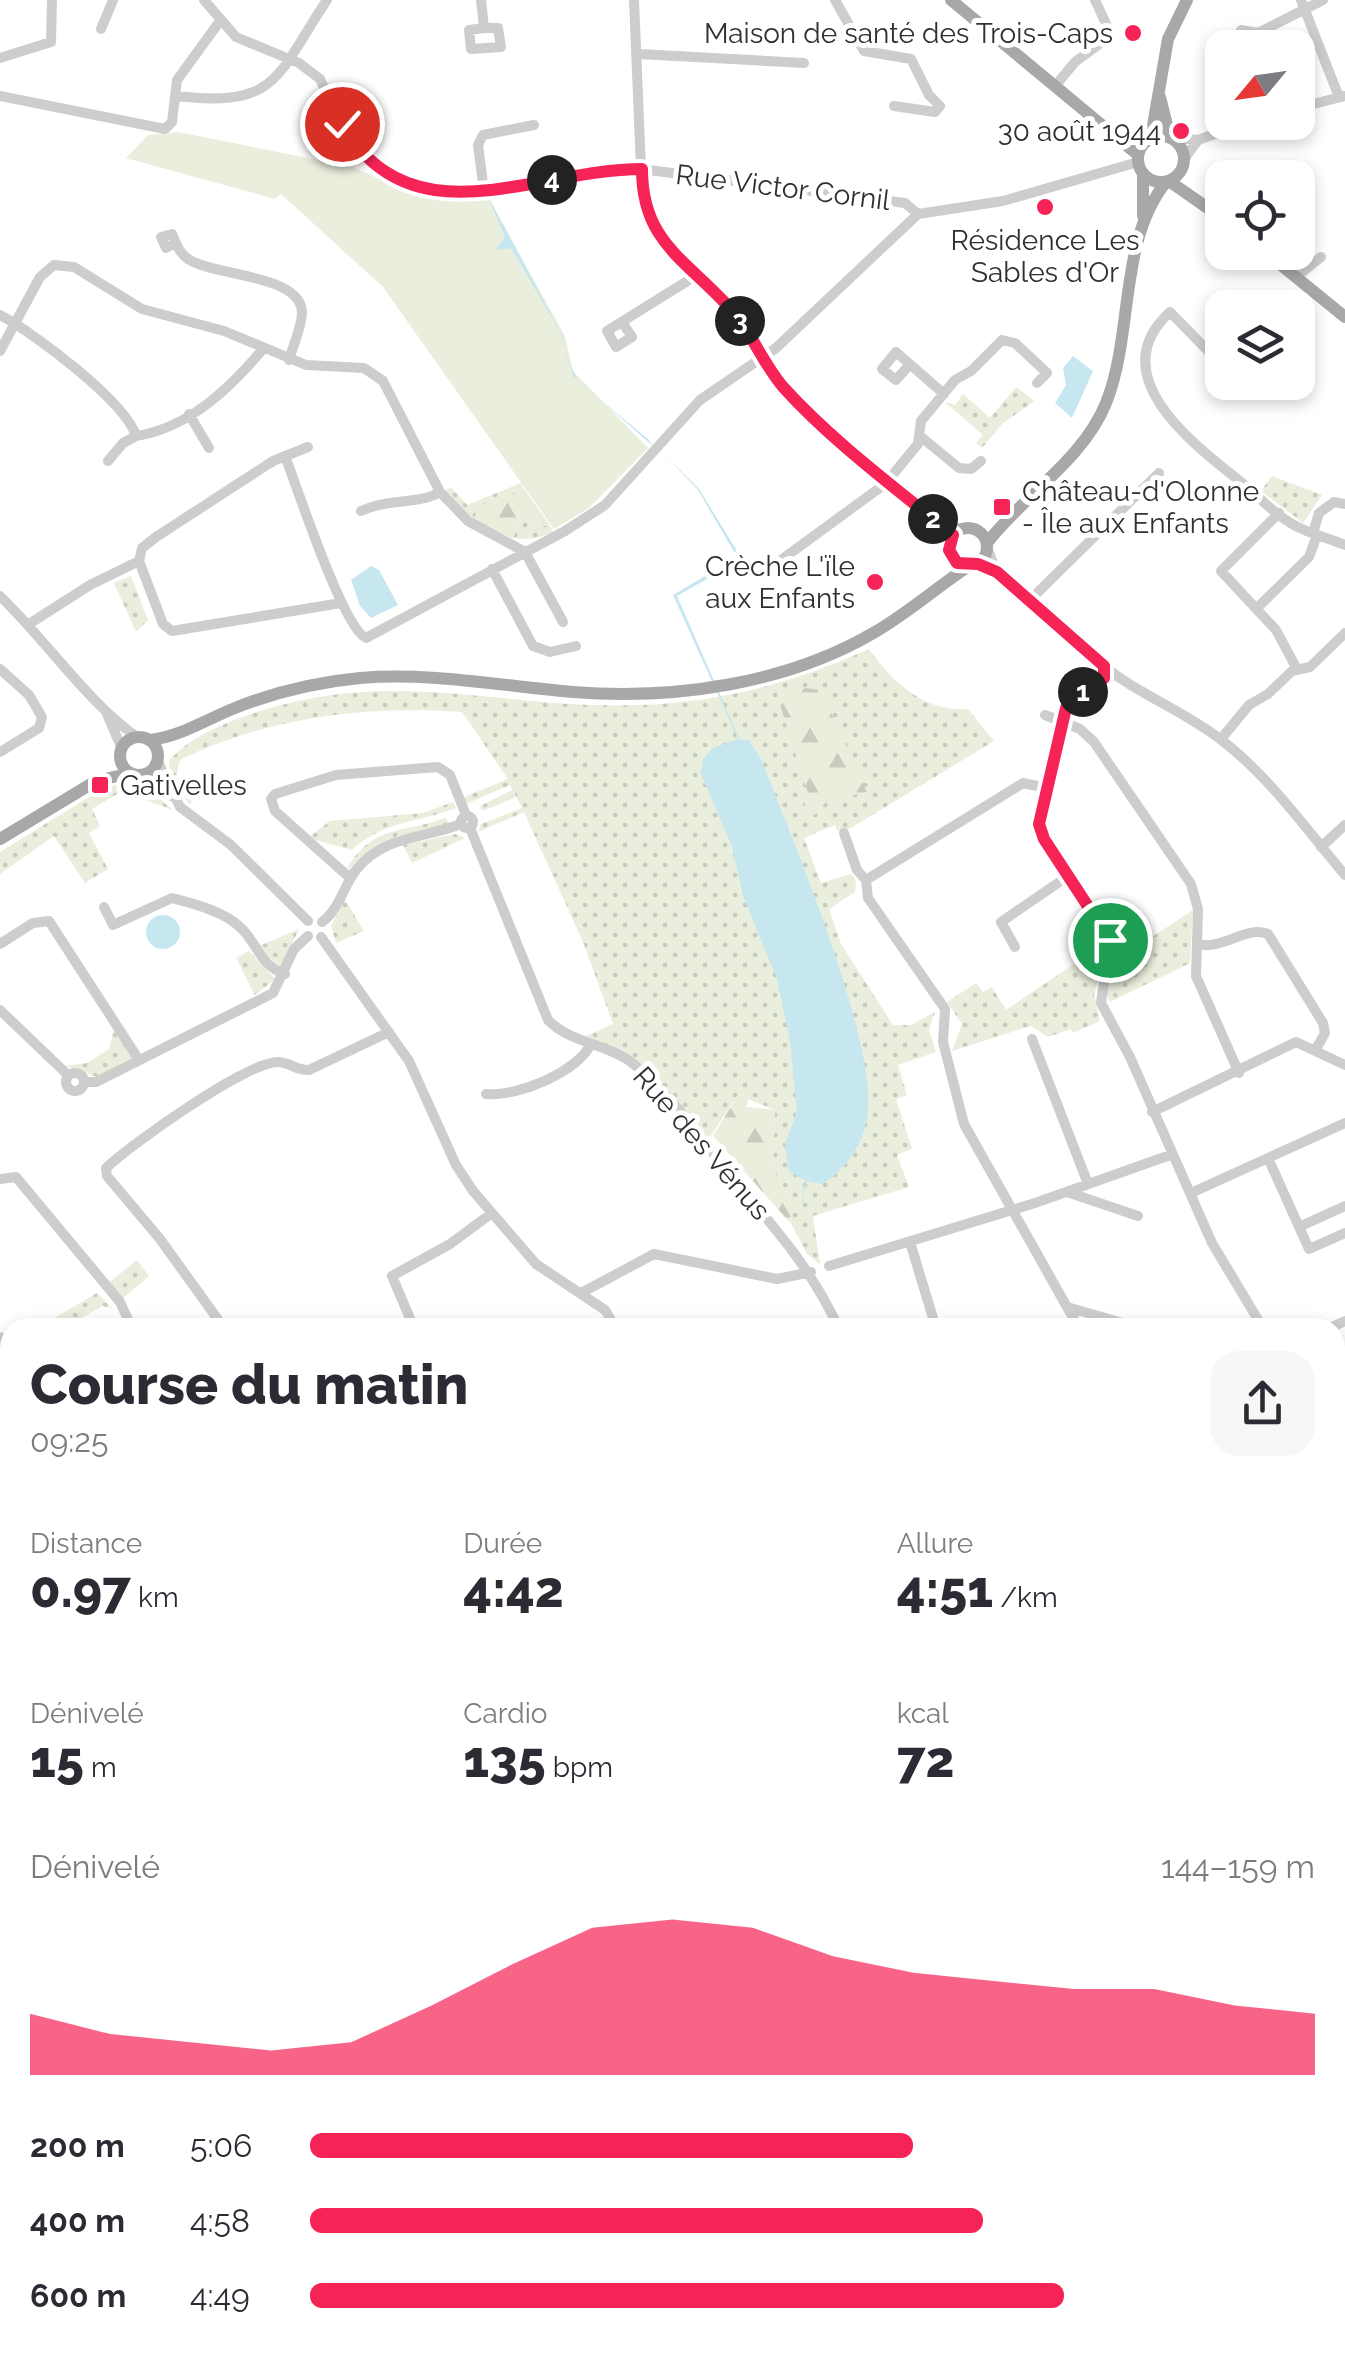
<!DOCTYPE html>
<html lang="fr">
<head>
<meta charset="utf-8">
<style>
  body { margin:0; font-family:Raleway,sans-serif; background:#f7f7f7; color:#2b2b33; height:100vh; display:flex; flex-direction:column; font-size:38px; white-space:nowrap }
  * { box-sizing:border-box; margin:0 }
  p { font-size:32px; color:#7c7c81 }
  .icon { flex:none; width:55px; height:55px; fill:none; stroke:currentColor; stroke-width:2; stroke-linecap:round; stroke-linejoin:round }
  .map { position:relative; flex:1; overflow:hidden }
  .panel { position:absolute; left:0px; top:1318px; width:1345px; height:1038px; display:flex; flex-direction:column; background:#fff; border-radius:30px 30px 0 0; box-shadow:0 5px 15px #0003 }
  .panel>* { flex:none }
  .needle { width:65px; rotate:241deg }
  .buttons { position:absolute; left:1205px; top:30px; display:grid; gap:20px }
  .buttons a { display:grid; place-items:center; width:110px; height:110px; border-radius:20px; background:#fff; box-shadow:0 5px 15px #0003; font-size:50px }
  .pin { position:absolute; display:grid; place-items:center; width:85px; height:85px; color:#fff; margin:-42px; border:5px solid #fff; border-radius:50%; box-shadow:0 2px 10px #0007 }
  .km { position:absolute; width:50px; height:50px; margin:-25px; border-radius:50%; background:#222; color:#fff; font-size:28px; line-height:50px; text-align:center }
  .round { display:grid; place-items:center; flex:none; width:105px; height:105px; border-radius:30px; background:#f7f7f7 }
  .headline { display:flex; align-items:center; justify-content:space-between; height:170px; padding:0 30px }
  h1 { font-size:55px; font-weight:800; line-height:75px }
  .stats { display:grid; grid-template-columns:repeat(3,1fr); gap:15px; height:170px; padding:10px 30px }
  .stats div { display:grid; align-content:center }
  .stats b { font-size:50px; font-weight:800 }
  .stats small { font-size:28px; font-weight:400 }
  .stats p { font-size:28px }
  .chart { height:280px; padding:20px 30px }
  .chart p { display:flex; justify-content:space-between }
  .chart svg { width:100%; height:180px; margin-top:10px; fill:#f62357; opacity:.7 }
  ul { padding:0 30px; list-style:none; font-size:32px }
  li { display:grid; grid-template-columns:160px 120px 1fr; align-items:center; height:75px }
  li i { height:25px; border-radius:12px; background:#f62357 }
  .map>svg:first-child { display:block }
  .grass { fill:url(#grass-dots); fill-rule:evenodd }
  .forest { fill:url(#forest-firs) }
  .green { fill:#e9eedd }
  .water { fill:#c7e7f0 }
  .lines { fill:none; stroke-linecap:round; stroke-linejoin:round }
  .stream { stroke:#c7e7f0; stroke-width:2.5 }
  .minor { stroke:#cdcdcd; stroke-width:10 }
  .major { stroke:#a8a8a8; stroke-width:12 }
  .route-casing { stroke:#fff; stroke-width:20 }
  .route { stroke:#f62357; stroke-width:12 }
  .poi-dot { fill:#f62357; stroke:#fff; stroke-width:4 }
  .labels { text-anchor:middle; stroke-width:10; stroke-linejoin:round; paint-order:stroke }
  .poi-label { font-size:28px; fill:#303030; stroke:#fff; text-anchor:end }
  .street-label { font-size:28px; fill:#303030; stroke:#fff }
</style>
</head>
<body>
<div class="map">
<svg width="1345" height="2353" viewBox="0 0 1345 2353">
  <defs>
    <pattern id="grass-dots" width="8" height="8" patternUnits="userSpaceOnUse" patternTransform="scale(2.5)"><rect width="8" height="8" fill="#e9eedd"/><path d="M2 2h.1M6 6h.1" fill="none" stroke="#c8ccbe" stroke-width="1.8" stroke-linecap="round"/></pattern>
    <pattern id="forest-firs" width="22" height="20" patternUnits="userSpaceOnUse" patternTransform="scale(2.5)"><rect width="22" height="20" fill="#e9eedd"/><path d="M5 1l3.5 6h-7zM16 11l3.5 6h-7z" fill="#c8ccbe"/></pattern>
  </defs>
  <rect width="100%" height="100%" fill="#fff"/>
  <path class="grass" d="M 1016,387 L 1034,401 L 1002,424 L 982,448 L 976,443 L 983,435 L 945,402 L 955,405 L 963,394 L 990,418 Z
    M 1272,476 L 1322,495 L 1303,523 L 1261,491 Z
    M 521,483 L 523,487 L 513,496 L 480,505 L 513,538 L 519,520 L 551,527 L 553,532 C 510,553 474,522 444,492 L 451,487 L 467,505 Z
    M 131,576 L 148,620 L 136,632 L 114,583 Z
    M 869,649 C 891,681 925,713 968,709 L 994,741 L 851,828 L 837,831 L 835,825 L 804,838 L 821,883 L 851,874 L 856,880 L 855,892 L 829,909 L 841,944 L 893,1025 L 911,1025 L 935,1012 L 929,1029 L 936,1052 L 898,1065 L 907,1095 L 896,1099 L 912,1149 L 897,1155 L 909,1187 L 813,1216 L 820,1264 L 807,1254 L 792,1225 L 787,1192 L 773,1170 L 775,1110 L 738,1095 L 709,1138 L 635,1059 L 586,1036 L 613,1024 L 583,942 L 524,812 L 478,832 L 481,824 L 522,808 L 513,791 L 514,798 L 482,811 L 480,806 L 512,790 L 510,785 L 466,804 L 464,797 L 508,779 L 462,712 C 365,705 268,717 180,760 L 176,776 L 192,802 L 189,804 L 170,775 L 169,761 C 189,737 225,723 254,713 C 399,666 499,710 641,705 C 722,702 796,682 869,649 ZM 806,688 L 867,791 L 827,800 L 814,815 L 801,813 L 809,796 L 778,696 Z
    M 123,782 L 148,789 L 173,810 L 122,791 L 92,809 L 100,826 L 89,833 L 108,869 L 85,883 L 54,836 L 0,874 L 0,852 L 102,789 Z
    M 453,802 L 456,808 C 419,822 381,822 352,850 L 308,838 L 330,821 L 423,813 Z
    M 445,818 L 450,824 L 397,836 L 346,870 C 373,824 401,834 445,818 Z
    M 456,834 L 465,838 L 412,863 L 403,845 Z
    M 345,900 L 364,931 L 336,943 L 331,926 Z
    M 1193,910 L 1190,963 L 1110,1002 L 1103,989 L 1123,975 L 1114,962 Z
    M 299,929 L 281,967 L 257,947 Z
    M 1102,945 L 1104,956 L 1089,967 L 1098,980 L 1094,995 L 1100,1021 L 1073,1033 L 1071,1029 L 1048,1037 L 1031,1026 L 952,1051 L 962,1024 L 947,1002 L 976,983 L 983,992 L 992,987 L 1006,1010 Z
    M 249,951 L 275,979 L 255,995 L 236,958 Z
    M 114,1028 L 132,1058 L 97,1077 L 66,1066 L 87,1063 L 109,1049 Z
    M 137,1260 L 149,1276 L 122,1299 L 101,1280 L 111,1281 Z
    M 97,1293 L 113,1309 L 103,1306 L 65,1327 L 39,1327 Z"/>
  <path class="forest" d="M 523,487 L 551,527 L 519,520 L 513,539 L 474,518 L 480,505 L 512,496 Z
    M 806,688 L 821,690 L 867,792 L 827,801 L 809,820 L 801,813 L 809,796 L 777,695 Z
    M 738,1095 L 748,1099 L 747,1107 L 775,1110 L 773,1170 L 787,1192 L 792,1225 L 713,1136 Z"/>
  <path class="green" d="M 178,132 L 353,167 L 422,198 L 487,196 L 565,336 L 573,371 L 648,448 L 589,508 L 554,529 L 383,287 L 281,194 L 275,199 L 126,158 L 148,135 Z
    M 10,2054 L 10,2203 L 0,2201 L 0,2058 Z"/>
  <path class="water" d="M 487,194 L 562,335 L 568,362 L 579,382 L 648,439 L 654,447 L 573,376 L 560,332 L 511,248 L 495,250 L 505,237 Z
    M 1073,356 L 1093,371 L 1072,418 L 1055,403 L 1066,385 L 1063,368 Z
    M 664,454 L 699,489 L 742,559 L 677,596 L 740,740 L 749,740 L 761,759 C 790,834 884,1052 866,1124 C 860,1149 844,1171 822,1184 L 807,1181 L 801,1207 L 805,1180 L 789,1172 L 785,1144 L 797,1111 L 790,1042 L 777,979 L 743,896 L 732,846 L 701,774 L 703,759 L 713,748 L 738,739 L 673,595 L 737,557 L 698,490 Z
    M 371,566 L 379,570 L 398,605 L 371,618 L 360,606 L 351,580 Z
    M146 932a17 17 0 1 1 34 0a17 17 0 1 1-34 0Z"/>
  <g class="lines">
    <path class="stream" d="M 1335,1899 L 1345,1913"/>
    <path class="minor" d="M 204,0 L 236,37 L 299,63 L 320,79 L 341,124 L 364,157 L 416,188 L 484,191 L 641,169 L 905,203 L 918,214
      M 481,0 L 484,28
      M 634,0 L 642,193 L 655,230 L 729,306 L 774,376 L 798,403 L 953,535
      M 835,0 L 864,51 L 911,59 L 929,95 L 940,106 L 935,112 L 894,106
      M 1301,0 L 1339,97
      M 484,28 L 498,28 L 501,47 L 471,49 L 469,30 Z
      M 101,29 L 113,0
      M 1241,30 L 1258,33 L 1323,0
      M 639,54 L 804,63
      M 0,58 L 51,42 L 52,0
      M 1056,85 L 1075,62 L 1106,39 L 1108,28 L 1095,0
      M 0,96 L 165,129 L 172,122 L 177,80 L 220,21
      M 176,96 C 279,108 276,76 327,0
      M 1298,108 L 1344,96
      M 1172,138 L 1198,140 L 1248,122
      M 1185,158 L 1198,140
      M 484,191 L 478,145 L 483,135 L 534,125
      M 918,214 L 1003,201 L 1138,162
      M 175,243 L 166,248 L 161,237 L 172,234 C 176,243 179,253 188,259 C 216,277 303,274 302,314 C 301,328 293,346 289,360
      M 1296,277 L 1321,257
      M 0,315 C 33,332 126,402 136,436 C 189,428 230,388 263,349
      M 622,322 L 632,337 L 616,347 L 607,331 L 697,275
      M 0,351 L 40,277 L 54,265 L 74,267 L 142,309 L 224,331 L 306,365 L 364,368 L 383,381 L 440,492 L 468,521 L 525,552 L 563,622
      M 1212,355 L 1170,312 C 1101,375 1193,444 1241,482 C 1259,497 1279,519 1302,529 C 1315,535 1331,539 1345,545
      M 910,364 L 896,380 L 882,369 L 896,352 L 944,394
      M 189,414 L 209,448
      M 920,436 L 959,468 L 971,469 L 981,461
      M 285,456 C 297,487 343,628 366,638 L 565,531 L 605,505 L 700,400 L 776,348 L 918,214
      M 108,461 L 123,443 L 136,436
      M 361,511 C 389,498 418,505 440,492
      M 1279,513 L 1221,571 L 1276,630 L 1297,669
      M 1313,533 L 1319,513 L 1334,502 L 1345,504
      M 988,550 L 996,571
      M 781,560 L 885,484 L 918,444 L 921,421 L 955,380 L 971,371 L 1002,340 L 1015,343 L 1047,373 L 1037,383
      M 139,561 L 163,624 L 172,631 L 341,603
      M 139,561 L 142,548 L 156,537 L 273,461 L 308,447
      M 978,564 L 997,572 L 1096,659 C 1131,692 1184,710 1224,742 C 1271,779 1307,830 1345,875
      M 492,569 L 533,646 L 550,652 L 576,646
      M 0,596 C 45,639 88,703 137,737
      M 1028,602 L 1159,473
      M 1256,609 L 1309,557 L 1317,535
      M 29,624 L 90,585 L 139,561
      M 0,669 L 29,695 L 42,717 L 39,728 L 0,752
      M 1107,674 L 1066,709 L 1039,823 L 1044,839 L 1110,940 L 1101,1003 L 1130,1057 L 1212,1243 L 1263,1328
      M 107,714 L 122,749
      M 1045,715 L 1080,729 L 1094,742 L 1191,884 L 1198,909 L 1196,976 L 1239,1073
      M 1221,739 L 1249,705 L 1268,694 L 1292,671 L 1310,667 L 1345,633
      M 158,762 L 180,807 L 231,845 L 308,921
      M 142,775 L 171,796
      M461 822a6 6 0 1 1 12 0a6 6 0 1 1-12 0Z
      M 470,828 L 548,1020 C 571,1044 611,1044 636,1066 C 675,1099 704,1143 736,1182 C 776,1230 805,1261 834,1318
      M 844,833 L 857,870 L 866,880 L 868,898 L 945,1009 L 943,1042 L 964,1124 L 1067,1307 L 1140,1328
      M 1321,847 L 1345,825
      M 350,878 L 275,811 L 271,799 L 275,794 L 336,775 L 438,767 L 450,775 L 466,815
      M 866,880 L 1023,783 L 1046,788
      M 104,907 L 113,925 L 172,898 C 194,904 224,911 241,928 C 258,944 259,965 285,974
      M 322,922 C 339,910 343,887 356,870 C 384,835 423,839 461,824
      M 321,937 L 409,1061 L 456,1165 L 473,1191 L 536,1264 L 605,1310 L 616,1328
      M 0,944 L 33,923 L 49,921 L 139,1060
      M 1197,944 C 1223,951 1245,925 1268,934 L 1323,1023 L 1325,1033 L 1316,1049
      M 1015,947 L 1001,922 L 1068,876
      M 0,1010 L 68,1075
      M 1032,1039 L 1088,1184
      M66 1082a9 9 0 1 1 18 0a9 9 0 1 1-18 0Z
      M 85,1082 L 96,1082 L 273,993 L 294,949 L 308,936
      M 486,1094 C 518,1097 577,1072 591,1044
      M 1152,1112 L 1296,1042 L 1345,1065
      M 1268,1158 L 1309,1249 L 1345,1233
      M 0,1179 L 16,1177 L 120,1302 L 132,1328
      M 1067,1192 L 1138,1216
      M 1191,1193 L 1345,1123
      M 1299,1227 L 1345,1206
      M 910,1242 L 936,1328
      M 829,1266 L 1035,1203 L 1173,1154
      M 581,1293 L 654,1254 L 777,1279 L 811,1272
      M 1067,1307 L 1079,1328
      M 224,1328 L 160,1239 L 107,1176 L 106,1168 C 130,1145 249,1060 279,1062 C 291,1063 297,1071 309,1070 L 389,1032
      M 414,1328 L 392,1276 L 450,1244 L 492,1213
      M 1330,1328 L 1345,1321
      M 0,1337 L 10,1354
      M 1335,1424 L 1342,1426 L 1345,1438
      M 1335,1529 L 1345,1543
      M 1335,1547 L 1345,1550
      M 0,1557 L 10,1552
      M 1335,1619 L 1345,1621
      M 0,1639 L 10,1651
      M 1335,1769 L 1339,1777 L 1335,1787
      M 1342,1882 L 1345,1881
      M 1335,2303 L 1345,2283
      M 0,2336 L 6,2353
      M 574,2345 L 577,2353
      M 1122,2345 L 1124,2353
      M 1227,2345 L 1230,2353
      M 180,2353 L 189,2345
      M 399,2353 L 415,2349
      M 912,2353 L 926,2353
      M 932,2353 L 943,2345 L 955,2353
      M 1309,2353 L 1313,2345"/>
    <path class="major" d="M 951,0 L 1138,155
      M 1160,97 L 1170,137
      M1138 159a23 23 0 1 1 46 0a23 23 0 1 1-46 0Z
      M 1151,137 L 1168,39 L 1187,0
      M 1143,173 L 1143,216
      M 1169,181 L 1222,218
      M 1265,252 L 1345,317
      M949 547a19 19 0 1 1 38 0a19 19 0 1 1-38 0Z
      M 987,543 C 1024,495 1083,460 1106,403 C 1134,333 1118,242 1166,182
      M120 756a19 19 0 1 1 38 0a19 19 0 1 1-38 0Z
      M 150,740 C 180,737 207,719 235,708 C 275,692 317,682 360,678 C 431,672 502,686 573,692 C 674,700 787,684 875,632 C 908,613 937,587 969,566
      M 0,839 L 96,781 L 131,773
      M 0,2000 L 10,2001
      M 0,2040 L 10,2039
      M 1335,2086 L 1345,2089"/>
  </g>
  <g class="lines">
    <defs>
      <path id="route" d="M 342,124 C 411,243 535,169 642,169 C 642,241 684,258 728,306 C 751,330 762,363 784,388 C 833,442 897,489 953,535 L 949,550 L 957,563 L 978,564 L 997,572 L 1104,666 L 1104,678 L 1066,708 L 1039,824 L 1044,839 L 1110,940"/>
    </defs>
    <use href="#route" class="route-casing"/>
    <use href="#route" class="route"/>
  </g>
  <g class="poi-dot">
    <circle cx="1133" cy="33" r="10"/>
    <circle cx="1181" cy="131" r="10"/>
    <circle cx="1045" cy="207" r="10"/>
    <rect x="992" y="497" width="20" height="20" rx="5"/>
    <circle cx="875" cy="582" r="10"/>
    <rect x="90" y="775" width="20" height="20" rx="5"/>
  </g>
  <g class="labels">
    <g class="poi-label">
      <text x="1113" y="43">Maison de santé des Trois-Caps</text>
      <text x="1161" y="141">30 août 1944</text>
      <text x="1045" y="250" text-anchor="middle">Résidence Les<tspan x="1045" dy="32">Sables d'Or</tspan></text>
      <text x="1022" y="501" text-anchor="start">Château-d'Olonne<tspan x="1022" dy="32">- Île aux Enfants</tspan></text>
      <text x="855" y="576">Crèche L'ïle<tspan x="855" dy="32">aux Enfants</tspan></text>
      <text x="120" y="795" text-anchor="start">Gativelles</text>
    </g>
    <g class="street-label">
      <text transform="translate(783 187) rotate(7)" y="10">Rue Victor Cornil</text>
      <text transform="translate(702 1143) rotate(49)" y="10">Rue des Vénus</text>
    </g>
  </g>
</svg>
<div class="buttons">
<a><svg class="needle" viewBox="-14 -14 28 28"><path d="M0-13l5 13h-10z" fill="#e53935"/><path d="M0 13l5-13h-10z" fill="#7c7c81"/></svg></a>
<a><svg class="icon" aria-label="locate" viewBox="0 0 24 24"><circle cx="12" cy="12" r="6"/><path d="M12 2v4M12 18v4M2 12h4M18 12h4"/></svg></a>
<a><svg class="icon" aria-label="layers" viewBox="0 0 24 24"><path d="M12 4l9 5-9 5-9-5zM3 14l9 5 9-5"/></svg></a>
</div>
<div class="pin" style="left:1110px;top:940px;background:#1e9e55"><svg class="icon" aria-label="arrive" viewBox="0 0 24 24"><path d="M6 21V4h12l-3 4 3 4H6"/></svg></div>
<div class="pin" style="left:342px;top:124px;background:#d93025"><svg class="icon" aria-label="check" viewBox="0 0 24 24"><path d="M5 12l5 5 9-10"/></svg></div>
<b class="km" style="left:1083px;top:692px">1</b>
<b class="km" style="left:933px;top:519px">2</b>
<b class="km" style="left:740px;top:321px">3</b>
<b class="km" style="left:552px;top:180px">4</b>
<section class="panel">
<div class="headline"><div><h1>Course du matin</h1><p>09:25</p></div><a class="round"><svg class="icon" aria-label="share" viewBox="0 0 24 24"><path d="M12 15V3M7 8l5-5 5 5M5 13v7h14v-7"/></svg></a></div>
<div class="stats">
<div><p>Distance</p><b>0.97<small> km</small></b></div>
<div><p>Durée</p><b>4:42</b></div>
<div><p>Allure</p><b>4:51<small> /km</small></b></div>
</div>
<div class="stats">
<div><p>Dénivelé</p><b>15<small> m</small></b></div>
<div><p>Cardio</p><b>135<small> bpm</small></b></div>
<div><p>kcal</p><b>72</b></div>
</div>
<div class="chart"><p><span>Dénivelé</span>144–159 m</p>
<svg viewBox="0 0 160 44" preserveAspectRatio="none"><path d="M0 44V29L10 34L20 36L30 38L40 36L50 27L60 17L70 8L80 6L90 8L100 15L110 19L120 21L130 23L140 23L150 27L160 29V44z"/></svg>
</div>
<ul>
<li><b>200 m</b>5:06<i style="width:60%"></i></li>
<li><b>400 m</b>4:58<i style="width:67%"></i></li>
<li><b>600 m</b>4:49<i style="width:75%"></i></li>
</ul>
</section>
</div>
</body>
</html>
